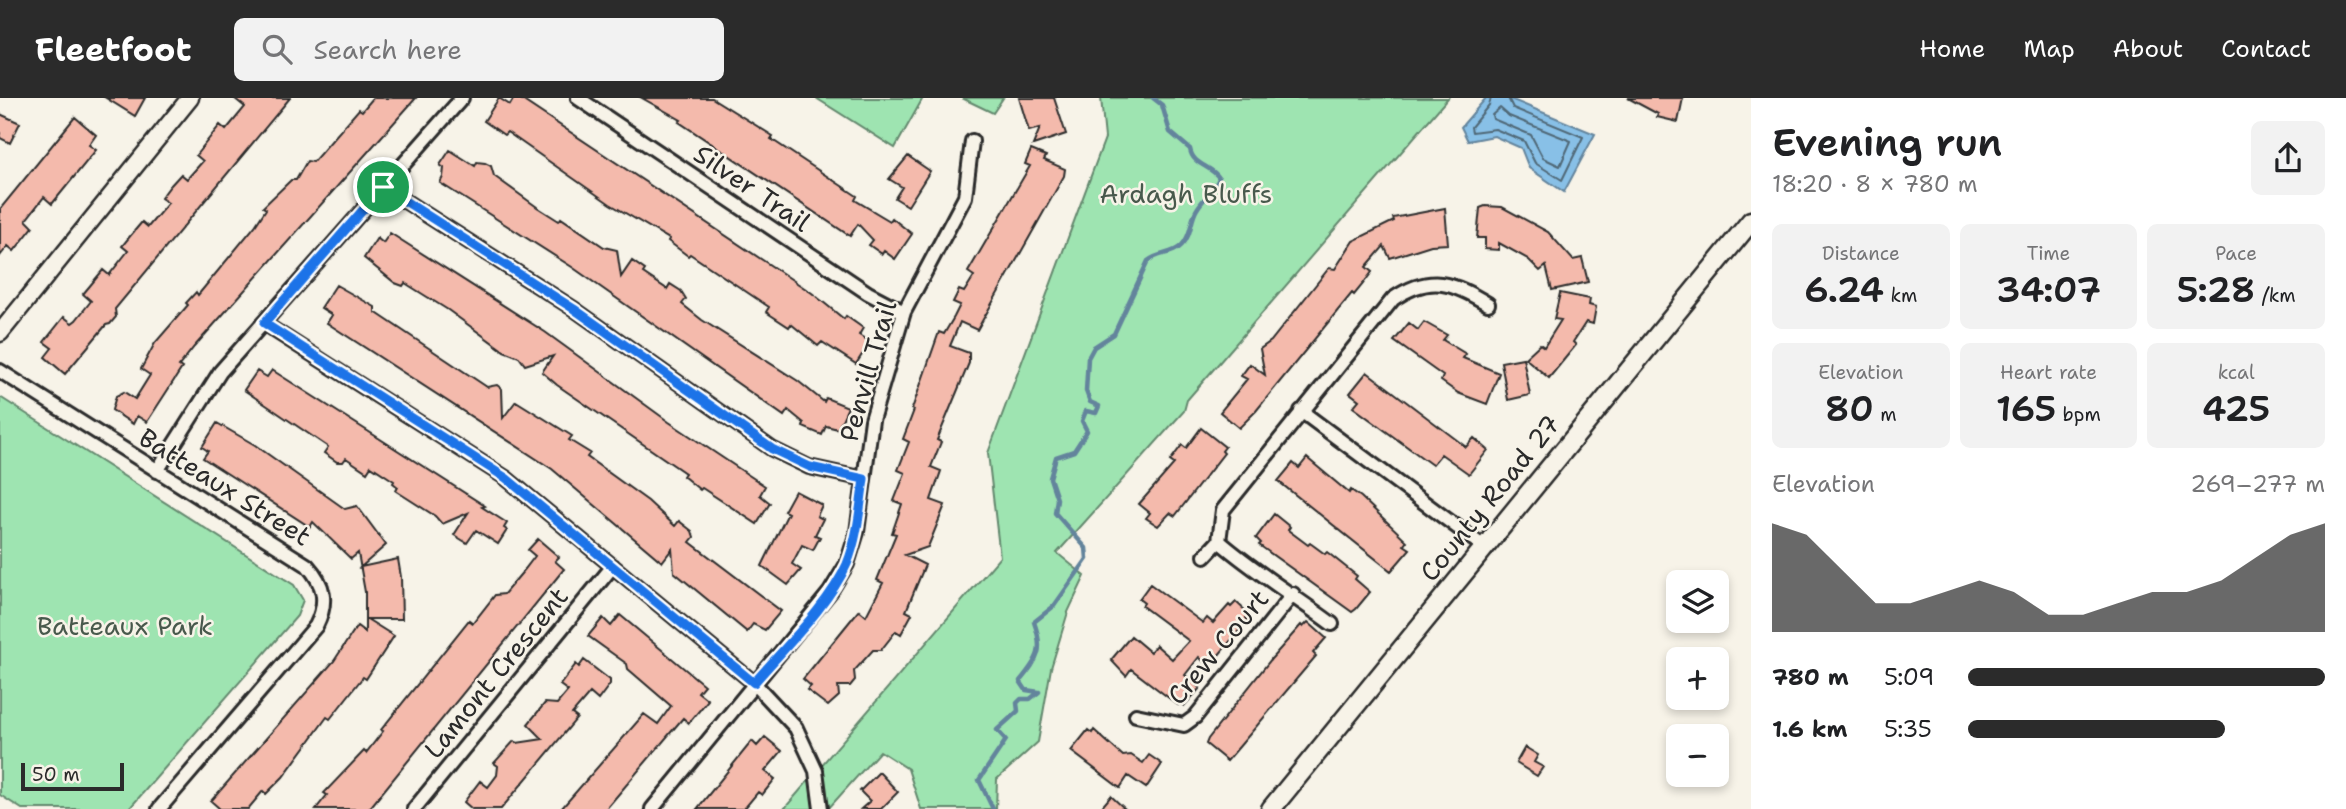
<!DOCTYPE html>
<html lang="en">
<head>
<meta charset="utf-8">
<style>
  body { margin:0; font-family:"Shantell Sans",sans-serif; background:#f2f2f2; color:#202124; height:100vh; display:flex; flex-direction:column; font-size:26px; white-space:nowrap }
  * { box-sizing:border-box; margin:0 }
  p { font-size:23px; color:#757577 }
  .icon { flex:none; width:38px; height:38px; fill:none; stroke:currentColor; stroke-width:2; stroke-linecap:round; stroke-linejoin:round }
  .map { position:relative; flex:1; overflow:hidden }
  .side { display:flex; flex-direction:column; background:#fff; width:595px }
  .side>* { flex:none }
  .tools { position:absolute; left:1666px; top:472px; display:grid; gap:14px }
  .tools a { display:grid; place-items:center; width:63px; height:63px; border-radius:10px; background:#fff; box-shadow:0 4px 10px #0003; font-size:35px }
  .scale { position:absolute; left:21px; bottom:18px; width:103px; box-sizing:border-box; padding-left:7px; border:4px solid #2b2b2b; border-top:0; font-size:19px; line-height:24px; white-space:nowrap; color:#2b2b2b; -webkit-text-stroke:5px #f7f3e8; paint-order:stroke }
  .pin { position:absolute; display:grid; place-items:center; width:60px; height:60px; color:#fff; margin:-30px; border:4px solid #fff; border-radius:50%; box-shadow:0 2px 7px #0007 }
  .round { display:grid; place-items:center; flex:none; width:74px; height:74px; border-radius:10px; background:#f2f2f2 }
  .headline { display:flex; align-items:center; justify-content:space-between; height:119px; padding:0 21px }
  h1 { font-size:38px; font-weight:600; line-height:52px }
  .metrics { display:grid; grid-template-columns:repeat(3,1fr); gap:10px; height:119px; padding:7px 21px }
  .metrics div { display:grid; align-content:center; border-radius:10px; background:#f2f2f2; text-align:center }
  .metrics b { font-size:35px; font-weight:600 }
  .metrics small { font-size:19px; font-weight:400 }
  .metrics p { font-size:19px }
  .chart { height:196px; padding:14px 21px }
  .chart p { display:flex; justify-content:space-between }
  .chart svg { width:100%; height:126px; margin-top:7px; fill:#2b2b2b; opacity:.7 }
  ul { padding:0 21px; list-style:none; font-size:23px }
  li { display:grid; grid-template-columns:112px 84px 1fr; align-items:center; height:52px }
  li i { height:18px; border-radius:9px; background:#2b2b2b }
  header { display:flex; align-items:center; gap:42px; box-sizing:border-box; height:98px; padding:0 35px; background:#2b2b2b; color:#fff }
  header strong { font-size:33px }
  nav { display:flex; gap:38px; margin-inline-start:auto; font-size:24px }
  .search { width:490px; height:63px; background:#f2f2f2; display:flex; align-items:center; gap:18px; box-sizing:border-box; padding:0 24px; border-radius:10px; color:#757577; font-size:26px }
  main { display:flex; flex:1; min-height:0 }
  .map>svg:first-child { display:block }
  .green { fill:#9ee4b1; stroke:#64886e; stroke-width:2 }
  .water { fill:#88c0e7; stroke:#63849c; stroke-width:2 }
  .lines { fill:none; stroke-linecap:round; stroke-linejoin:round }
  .shore { stroke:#506776; stroke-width:2 }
  .stream { stroke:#63849c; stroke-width:4.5 }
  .building { fill:#f4baac; stroke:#2b2b2b; stroke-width:2 }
  .minor-casing { stroke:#2b2b2b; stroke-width:18 }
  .tertiary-casing { stroke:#2b2b2b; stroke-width:21 }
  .secondary-casing { stroke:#2b2b2b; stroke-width:23 }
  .minor { stroke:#f7f3e8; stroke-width:12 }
  .tertiary { stroke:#f7f3e8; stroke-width:16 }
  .secondary { stroke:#f7f3e8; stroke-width:18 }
  .route-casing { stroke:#fff; stroke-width:14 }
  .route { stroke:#1a73e8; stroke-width:9 }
  .labels { text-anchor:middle; stroke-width:5; stroke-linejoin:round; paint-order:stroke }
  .street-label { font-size:26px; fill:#2b2b2b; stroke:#f7f3e8 }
  .park-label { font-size:26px; fill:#48594c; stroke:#f7f3e8 }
</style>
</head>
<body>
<header>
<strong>Fleetfoot</strong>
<div class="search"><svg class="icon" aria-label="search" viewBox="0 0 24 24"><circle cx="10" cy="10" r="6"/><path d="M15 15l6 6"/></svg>Search here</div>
<nav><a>Home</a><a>Map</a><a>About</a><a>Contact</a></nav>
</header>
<main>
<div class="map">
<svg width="1751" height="711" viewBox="0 0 1751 711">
  <rect width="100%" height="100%" fill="#f7f3e8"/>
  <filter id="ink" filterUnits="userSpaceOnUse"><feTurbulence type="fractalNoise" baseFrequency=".0143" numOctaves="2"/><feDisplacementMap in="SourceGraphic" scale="14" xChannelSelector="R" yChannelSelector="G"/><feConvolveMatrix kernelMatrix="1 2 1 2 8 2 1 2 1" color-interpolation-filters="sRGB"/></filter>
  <g filter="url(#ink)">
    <path class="green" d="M 816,0 L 923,0 L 895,50 Z
      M 962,0 L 1003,0 L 993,15 Z
      M 1101,0 L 1448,0 L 1187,302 L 1184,313 L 1057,455 L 1085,478 L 1068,514 L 1051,570 L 1038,644 L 997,681 L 996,711 L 921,711 L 908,671 L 880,653 L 828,711 L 784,711 L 1000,459 L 988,355 L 1105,40 Z
      M 0,299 L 294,487 L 303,502 L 297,518 L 129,711 L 22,711 L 0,697 Z"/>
    <path class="water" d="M 1486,0 L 1508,0 L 1595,36 L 1564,94 L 1529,70 L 1521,50 L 1494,38 L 1468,43 L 1461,29 Z"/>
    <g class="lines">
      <path class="shore" d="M 1491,0 L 1489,7 L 1471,29 L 1472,34 L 1495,31 L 1524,43 L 1535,65 L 1562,82 L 1583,39 L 1513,10 L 1508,0
        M 1500,10 L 1509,18 L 1571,43 L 1560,68 L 1543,60 L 1531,37 L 1493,21 L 1492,17 Z"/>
      <path class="stream" d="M 993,711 L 979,682 L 1006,642 L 997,632 L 1018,613 L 1017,605 L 1021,601 L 1030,601 L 1039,594 L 1026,592 L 1020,583 C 1039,560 1044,552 1034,524 L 1054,508 L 1087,461 L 1086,450 L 1055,415 L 1057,401 L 1050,380 L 1056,359 L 1074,353 L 1087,333 L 1082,323 L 1086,313 L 1096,315 L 1099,308 L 1090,304 L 1086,293 L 1088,260 L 1094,249 L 1114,236 L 1148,163 C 1159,154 1173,157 1182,147 C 1192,137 1190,122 1197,111 C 1204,99 1214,93 1219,80 C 1211,67 1193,68 1190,51 L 1170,34 L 1162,7 L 1153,0"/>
    </g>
    <path class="building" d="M 106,0 L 145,0 L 135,18 Z
      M 234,0 L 290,0 L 115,211 L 116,219 L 110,226 L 106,227 L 65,276 L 45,259 L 52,250 L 44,244 L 64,219 L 72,225 L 76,222 L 91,203 L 83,196 L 103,172 L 109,177 L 128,153 L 122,148 L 131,137 L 142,124 L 148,129 L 168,105 L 161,100 L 170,88 L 181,76 L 187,81 L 203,63 L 196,57 L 220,27 L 226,32 L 245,9 Z
      M 373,0 L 416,0 L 194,249 L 179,268 L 182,270 L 147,324 L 137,318 L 133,326 L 112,312 L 116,298 L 124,294 L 135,301 L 150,277 L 141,271 L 155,245 L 188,207 L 186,205 L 196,194 L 198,197 L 255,128 L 266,111 L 263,109 L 291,82 L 296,82 L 307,63 L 313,64 L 359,11 L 362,13 Z
      M 499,0 L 510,7 L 514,0 L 519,0 L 812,195 L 844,221 L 846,218 L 863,230 L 859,237 L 870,244 L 856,266 L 822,244 L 818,248 L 791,226 L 789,229 L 766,214 L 769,209 L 690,156 L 688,158 L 668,143 L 669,141 L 610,106 L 507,34 L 504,37 L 484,23 Z
      M 642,0 L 712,0 L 773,38 L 771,41 L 857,98 L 855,102 L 890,123 L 892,120 L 912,136 L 895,161 L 884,153 L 882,156 L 869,147 L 873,142 L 858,126 L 850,138 L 679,24 L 681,22 Z
      M 1019,0 L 1054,0 L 1066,36 L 1033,47 L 1040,30 L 1029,33 Z
      M 1628,0 L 1683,0 L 1678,24 L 1657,19 L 1658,16 Z
      M 0,16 L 20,25 L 10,45 L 0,40 Z
      M 75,19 L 96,37 L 89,47 L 96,52 L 52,106 L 44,99 L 26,122 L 33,129 L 14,153 L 8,148 L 0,158 L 0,111 Z
      M 450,52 L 475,68 L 477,64 L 485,65 L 491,68 L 494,78 L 537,109 L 559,123 L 561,120 L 604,149 L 617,152 L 621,179 L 632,163 L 645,172 L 643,175 L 667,191 L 670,186 L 681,193 L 686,201 L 682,206 L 702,222 L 798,283 L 824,304 L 826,300 L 848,309 L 838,331 L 826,328 L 822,337 L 803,329 L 804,325 L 788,312 L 784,318 L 572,169 L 440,85 L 443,79 L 444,70 L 440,67 Z
      M 1031,52 L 1046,58 L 1044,62 L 1065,71 L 1064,78 L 977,232 L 960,224 L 950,248 L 969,255 L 969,265 L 937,342 L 941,344 L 931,369 L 941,373 L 931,402 L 945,407 L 928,449 L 905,457 L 925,467 L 906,513 L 912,516 L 901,536 L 896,533 L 881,552 L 873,552 L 854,573 L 855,582 L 850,588 L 838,588 L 839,598 L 828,608 L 807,592 L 811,588 L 803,581 L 859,512 L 866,518 L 883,485 L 877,482 L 896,436 L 892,435 L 902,406 L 894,403 L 905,375 L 898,372 L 909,344 L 903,341 L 914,312 L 912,311 L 939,234 L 944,236 L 954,219 L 960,207 L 953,204 L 959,192 L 964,194 L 974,178 L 968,174 L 1030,68 L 1025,66 Z
      M 908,58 L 930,73 L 908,108 L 895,100 L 902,89 L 889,81 Z
      M 1485,108 L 1502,109 L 1548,134 L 1573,162 L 1582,160 L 1588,184 L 1552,192 L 1546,168 L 1540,173 L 1528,161 L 1499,145 L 1499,152 L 1485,151 L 1485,140 L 1477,140 L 1480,110 Z
      M 1445,110 L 1448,146 L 1431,147 L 1390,160 L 1384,148 L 1366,169 L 1372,174 L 1363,186 L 1354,197 L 1352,195 L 1256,313 L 1239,330 L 1220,314 L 1247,281 L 1241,278 L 1250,266 L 1265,277 L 1260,251 L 1271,243 L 1329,170 L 1335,171 L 1353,143 L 1394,123 L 1393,120 Z
      M 390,135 L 545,234 L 669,324 L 765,388 L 760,397 L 770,405 L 757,426 L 702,390 L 700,392 L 683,378 L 685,375 L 557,287 L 542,274 L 553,258 L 525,267 L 519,259 L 504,253 L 448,212 L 405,185 L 403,188 L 395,185 L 364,160 L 377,140 L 383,145 Z
      M 336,187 L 375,209 L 375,214 L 487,289 L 497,287 L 502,291 L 503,320 L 516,303 L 572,338 L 569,342 L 590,355 L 587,359 L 648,403 L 675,428 L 679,423 L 692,433 L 694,439 L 690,444 L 781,513 L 765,532 L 753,526 L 747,534 L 674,474 L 672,451 L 662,464 L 552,371 L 327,225 L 332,217 L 321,210 Z
      M 1560,195 L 1590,201 L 1589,207 L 1596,209 L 1593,226 L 1586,224 L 1573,244 L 1576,247 L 1549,280 L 1525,260 L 1540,246 L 1544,249 L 1561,222 L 1554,221 Z
      M 1424,224 L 1447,237 L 1443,242 L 1466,256 L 1463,260 L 1499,275 L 1487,306 L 1458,295 L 1441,283 L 1443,278 L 1394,243 L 1409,225 L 1418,232 Z
      M 1523,260 L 1530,297 L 1508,302 L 1501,264 Z
      M 272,272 L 485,408 L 482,409 L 507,425 L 504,430 L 507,432 L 498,446 L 476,432 L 467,445 L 454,437 L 468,415 L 442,426 L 435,418 L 396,393 L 398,389 L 393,385 L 394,383 L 371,368 L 367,374 L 346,360 L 343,364 L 337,364 L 324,355 L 328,349 L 244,292 L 257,273 L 267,279 Z
      M 1367,274 L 1466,349 L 1474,340 L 1488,352 L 1469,376 L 1441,356 L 1432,367 L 1353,309 L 1359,302 L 1350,295 Z
      M 217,325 L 255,347 L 345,411 L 357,408 L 386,447 L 361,469 L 398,461 L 401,479 L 402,521 L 367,521 L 394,538 L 366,581 L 363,579 L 330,621 L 327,619 L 283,679 L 266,696 L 263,693 L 248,711 L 220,711 L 211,703 L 334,563 L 357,528 L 365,534 L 365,494 L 358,455 L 351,461 L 313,424 L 310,429 L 203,360 L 208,353 L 202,349 Z
      M 1201,330 L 1225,349 L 1222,353 L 1224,355 L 1175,418 L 1170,415 L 1158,428 L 1146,420 L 1150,415 L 1139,406 L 1174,366 L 1170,363 L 1182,347 L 1186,350 Z
      M 1307,360 L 1349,395 L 1351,392 L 1361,399 L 1407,443 L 1404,447 L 1410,451 L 1391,473 L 1278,383 L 1293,365 L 1299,370 Z
      M 795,393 L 822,407 L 817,418 L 823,421 L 815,437 L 820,439 L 813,452 L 802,447 L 792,466 L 801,472 L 788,487 L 762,468 L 788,415 L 784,413 Z
      M 1274,416 L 1290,429 L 1288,432 L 1308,447 L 1310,445 L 1325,456 L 1327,454 L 1357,478 L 1355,481 L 1370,494 L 1356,511 L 1352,514 L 1259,447 L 1261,445 L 1256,440 Z
      M 538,441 L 559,459 L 555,463 L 564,471 L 369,711 L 316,711 L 327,697 L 324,695 L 364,653 L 366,655 L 383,633 L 381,632 L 469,522 L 473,525 L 495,497 L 504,496 L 525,471 L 535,458 L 528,452 Z
      M 1150,486 L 1203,525 L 1207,520 L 1213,525 L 1229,507 L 1231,509 L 1236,504 L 1249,516 L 1246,520 L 1248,522 L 1213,564 L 1210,561 L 1206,566 L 1199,559 L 1185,577 L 1200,590 L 1184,608 L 1180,605 L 1178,607 L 1131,571 L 1126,578 L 1111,562 L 1131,538 L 1150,554 L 1156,547 L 1172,561 L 1189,543 L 1142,508 L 1144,505 L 1139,501 Z
      M 620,517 L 704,587 L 698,594 L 708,602 L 689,625 L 683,620 L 606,711 L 561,711 L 644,616 L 658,626 L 671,608 L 628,571 L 627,566 L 588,538 L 603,520 L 611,528 Z
      M 1308,524 L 1326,540 L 1313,555 L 1316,558 L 1227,663 L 1206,646 L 1208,641 L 1272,560 L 1301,527 L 1303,529 Z
      M 584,562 L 610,582 L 610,586 L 598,602 L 590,595 L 572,616 L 577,620 L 501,711 L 472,711 L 464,704 L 480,683 L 488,689 L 497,677 L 498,668 L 494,665 L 514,643 L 517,645 L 543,641 L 528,626 L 545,605 L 557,606 L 568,593 L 560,587 L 576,566 L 579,569 Z
      M 1088,632 L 1092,635 L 1094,632 L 1123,658 L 1131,657 L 1143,665 L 1149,657 L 1162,666 L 1146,690 L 1128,678 L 1120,690 L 1071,653 Z
      M 765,639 L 782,653 L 765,673 L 775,681 L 762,697 L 758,694 L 744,711 L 697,711 L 752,643 L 757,648 Z
      M 1525,649 L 1538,657 L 1534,664 L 1543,669 L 1537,678 L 1516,665 Z
      M 879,674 L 898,694 L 881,711 L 861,711 L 870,703 L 860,693 Z
      M 1111,698 L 1125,711 L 1100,711 Z"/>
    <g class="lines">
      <defs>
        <path id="minor" d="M 578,0 L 868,195 L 904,214
          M 383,89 L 574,211 L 772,351 L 809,369 L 864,381
          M 263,225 L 506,380 L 754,585 L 796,630 L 816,673 L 821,711
          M 0,273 L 307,467 C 325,487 328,504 316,528 L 159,711
          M 1301,313 L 1484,449
          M 157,373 L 220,274 L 462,0
          M 1219,443 C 1252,472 1296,499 1332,526
          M 1205,458 L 1219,443 L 1223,412 L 1393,201 C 1430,176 1452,184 1488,206
          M 1136,617 L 1184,627 L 1195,619 L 1293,496
          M 414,711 L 613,468
          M 652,711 L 830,494 L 847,466 L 857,434 L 872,322 L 904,214 L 965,99 L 972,43"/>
        <path id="tertiary" d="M 0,235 L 190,0"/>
        <path id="secondary" d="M 1271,711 L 1751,123"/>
      </defs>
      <use href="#minor" class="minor-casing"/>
      <use href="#tertiary" class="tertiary-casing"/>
      <use href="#secondary" class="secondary-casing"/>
      <use href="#minor" class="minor"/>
      <use href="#tertiary" class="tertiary"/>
      <use href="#secondary" class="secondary"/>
    </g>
  </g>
  <g class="lines" filter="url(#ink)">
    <defs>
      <path id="route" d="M 383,89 L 574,211 L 772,351 L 810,369 L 864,381 C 860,409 858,439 847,466 C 829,507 784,550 754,585 L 506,380 L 264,225 Z"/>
    </defs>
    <use href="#route" class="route-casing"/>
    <use href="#route" class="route"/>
  </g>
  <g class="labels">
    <g class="street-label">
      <text transform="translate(752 90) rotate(34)" y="9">Silver Trail</text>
      <text transform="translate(868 273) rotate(-74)" y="9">Penvill Trail</text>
      <text transform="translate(225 389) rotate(32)" y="9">Batteaux Street</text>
      <text transform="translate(1490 400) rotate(-51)" y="9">County Road 27</text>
      <text transform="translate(1218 549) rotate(-50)" y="9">Crew Court</text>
      <text transform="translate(496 575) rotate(-51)" y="9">Lamont Crescent</text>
    </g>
    <g class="park-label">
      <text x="1186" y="105">Ardagh Bluffs</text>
      <text x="125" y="537">Batteaux Park</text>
    </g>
  </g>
</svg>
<div class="tools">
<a><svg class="icon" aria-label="layers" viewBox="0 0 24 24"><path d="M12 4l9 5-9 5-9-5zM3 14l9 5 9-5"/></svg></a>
<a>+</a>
<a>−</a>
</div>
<div class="scale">50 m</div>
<div class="pin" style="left:383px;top:89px;background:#1e9e55"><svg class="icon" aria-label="arrive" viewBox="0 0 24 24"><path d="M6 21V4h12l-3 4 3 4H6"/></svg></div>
</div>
<section class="side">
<div class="headline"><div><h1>Evening run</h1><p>18:20 · 8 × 780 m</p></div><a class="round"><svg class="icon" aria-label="share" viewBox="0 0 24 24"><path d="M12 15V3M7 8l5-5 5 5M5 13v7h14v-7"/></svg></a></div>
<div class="metrics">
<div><p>Distance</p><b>6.24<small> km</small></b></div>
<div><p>Time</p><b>34:07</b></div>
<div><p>Pace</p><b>5:28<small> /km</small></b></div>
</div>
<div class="metrics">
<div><p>Elevation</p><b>80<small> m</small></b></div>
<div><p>Heart rate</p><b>165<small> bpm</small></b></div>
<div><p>kcal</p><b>425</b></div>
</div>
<div class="chart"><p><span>Elevation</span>269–277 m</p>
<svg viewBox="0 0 160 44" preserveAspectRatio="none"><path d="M0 44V6L10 10L20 22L30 34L40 34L50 30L60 26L70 30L80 38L90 38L100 34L110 30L120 30L130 26L140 18L150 10L160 6V44z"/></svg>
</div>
<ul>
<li><b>780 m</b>5:09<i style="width:100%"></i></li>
<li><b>1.6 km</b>5:35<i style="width:72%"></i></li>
</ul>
</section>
</main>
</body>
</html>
